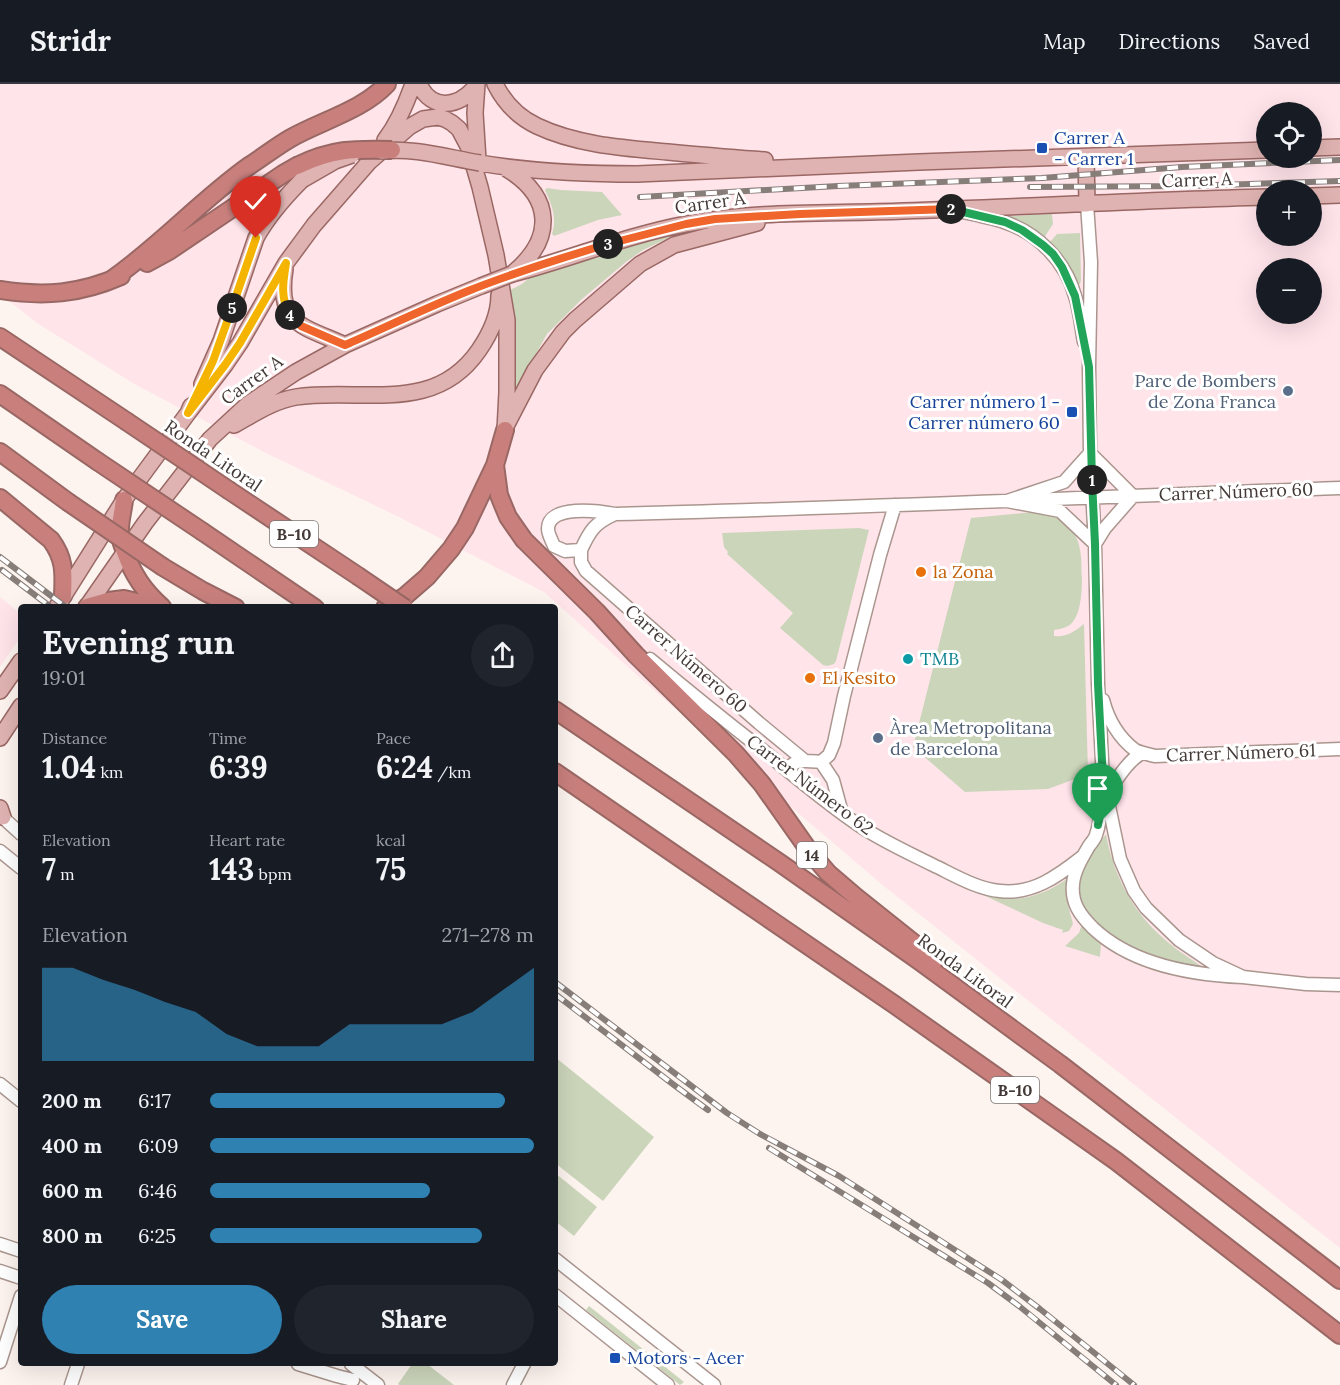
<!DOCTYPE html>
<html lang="en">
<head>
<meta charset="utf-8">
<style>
  body { margin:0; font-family:Lora,serif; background:#20242c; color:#f1f3f6; height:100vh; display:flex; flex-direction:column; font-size:22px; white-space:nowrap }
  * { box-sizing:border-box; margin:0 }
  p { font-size:20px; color:#9ea1a6 }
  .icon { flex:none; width:33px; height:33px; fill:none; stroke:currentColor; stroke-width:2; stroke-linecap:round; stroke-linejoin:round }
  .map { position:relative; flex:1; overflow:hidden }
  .side { position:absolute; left:18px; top:520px; width:540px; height:762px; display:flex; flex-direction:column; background:#171b24; border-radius:6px; box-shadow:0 6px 24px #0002 }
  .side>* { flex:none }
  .controls { position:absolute; left:1256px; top:18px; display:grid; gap:12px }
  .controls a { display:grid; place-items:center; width:66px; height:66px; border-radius:50%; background:#171b24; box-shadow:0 6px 24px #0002; font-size:30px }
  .pin { position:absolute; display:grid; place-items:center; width:51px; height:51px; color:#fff; margin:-62px -26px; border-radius:50% 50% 50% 0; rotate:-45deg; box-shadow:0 0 6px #0007 }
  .pin .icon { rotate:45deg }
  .km { position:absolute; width:30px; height:30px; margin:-15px; border-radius:50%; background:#222; color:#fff; font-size:16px; line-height:30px; text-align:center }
  .round { display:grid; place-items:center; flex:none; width:63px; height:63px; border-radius:32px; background:#20242c }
  .summary { display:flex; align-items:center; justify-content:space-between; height:102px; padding:0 24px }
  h1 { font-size:33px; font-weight:700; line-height:45px }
  .stats { display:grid; grid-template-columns:repeat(3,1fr); gap:9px; height:102px; padding:6px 24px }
  .stats div { display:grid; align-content:center }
  .stats b { font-size:30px; font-weight:700 }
  .stats small { font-size:16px; font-weight:400 }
  .stats p { font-size:16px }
  .chart { height:168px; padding:12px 24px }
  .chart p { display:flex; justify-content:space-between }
  .chart svg { width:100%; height:108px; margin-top:6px; fill:#2f81b1; opacity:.7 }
  .primary-button { display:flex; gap:12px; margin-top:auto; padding:12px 24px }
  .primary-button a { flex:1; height:69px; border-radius:36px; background:#2f81b1; color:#fff; font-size:24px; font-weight:700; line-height:69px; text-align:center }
  .primary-button a+a { background:#20242c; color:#f1f3f6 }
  ul { padding:0 24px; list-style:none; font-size:20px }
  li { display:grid; grid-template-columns:96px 72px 1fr; align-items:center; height:45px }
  li i { height:15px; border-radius:8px; background:#2f81b1 }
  header { display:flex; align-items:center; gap:36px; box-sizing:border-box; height:84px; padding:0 30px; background:#171b24; border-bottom:2px solid #363941 }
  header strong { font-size:28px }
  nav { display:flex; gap:33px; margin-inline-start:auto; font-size:21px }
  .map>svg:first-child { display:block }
  .industrial { fill:#ffe4ea; fill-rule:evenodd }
  .green { fill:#cbd5ba }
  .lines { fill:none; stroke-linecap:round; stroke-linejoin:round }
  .minor-casing { stroke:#aa968e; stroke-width:15 }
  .major-casing { stroke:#9a6864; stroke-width:18 }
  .highway-casing { stroke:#9a6864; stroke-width:20 }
  .minor { stroke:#fff; stroke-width:12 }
  .major { stroke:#dfb3b1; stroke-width:15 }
  .highway { stroke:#c9807d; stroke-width:16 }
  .rail-casing { stroke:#877e7a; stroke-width:6 }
  .rail { stroke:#fff; stroke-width:4; stroke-dasharray:11; stroke-linecap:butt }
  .major-bridge-casing { stroke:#9a6864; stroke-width:18; stroke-linecap:butt }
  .highway-bridge-casing { stroke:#9a6864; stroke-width:20; stroke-linecap:butt }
  .major-bridge { stroke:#dfb3b1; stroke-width:15 }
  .highway-bridge { stroke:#c9807d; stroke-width:16 }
  .split-1-casing { stroke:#fff; stroke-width:12 }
  .split-2-casing { stroke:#fff; stroke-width:12 }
  .split-3-casing { stroke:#fff; stroke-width:12 }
  .split-4-casing { stroke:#fff; stroke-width:12 }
  .split-5-casing { stroke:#fff; stroke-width:12 }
  .split-6-casing { stroke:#fff; stroke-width:12 }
  .split-1 { stroke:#22a559; stroke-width:8 }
  .split-2 { stroke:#22a559; stroke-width:8 }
  .split-3 { stroke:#f0652b; stroke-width:8 }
  .split-4 { stroke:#f0652b; stroke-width:8 }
  .split-5 { stroke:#f5b400; stroke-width:8 }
  .split-6 { stroke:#f5b400; stroke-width:8 }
  .transit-dot { fill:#1a4fb4; stroke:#fff; stroke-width:2 }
  .service-dot { fill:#5c6f8a; stroke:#fff; stroke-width:2 }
  .food-dot { fill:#e8710a; stroke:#fff; stroke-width:2 }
  .culture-dot { fill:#0f9aa8; stroke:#fff; stroke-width:2 }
  .labels { text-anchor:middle; stroke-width:6; stroke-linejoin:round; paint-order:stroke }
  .shield { fill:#fff; stroke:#7b7573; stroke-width:1.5 }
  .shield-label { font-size:16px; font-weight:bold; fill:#433a37 }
  .transit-label { font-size:18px; fill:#164399; stroke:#fff; text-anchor:start }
  .street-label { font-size:18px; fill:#433a37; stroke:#fff }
  .service-label { font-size:18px; fill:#4e5e75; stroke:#fff; text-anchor:end }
  .food-label { font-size:18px; fill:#c56008; stroke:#fff; text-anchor:start }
  .culture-label { font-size:18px; fill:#0d838f; stroke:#fff; text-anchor:start }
</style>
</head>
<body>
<header>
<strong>Stridr</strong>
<nav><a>Map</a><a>Directions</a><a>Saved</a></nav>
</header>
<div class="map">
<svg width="1340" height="1301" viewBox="0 0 1340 1301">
  <rect width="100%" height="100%" fill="#fdf4f0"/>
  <path class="industrial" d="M 0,0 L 1340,0 L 1340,1164 L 885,803 L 657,609 L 544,508 L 399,433 L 266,369 L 136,301 L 37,239 L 0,210 ZM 1266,28 L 1311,28 L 1311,74 L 1266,74 ZM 1266,106 L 1311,106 L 1311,152 L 1266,152 ZM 1266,184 L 1311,184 L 1311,230 L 1266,230 Z
    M 0,513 L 21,530 L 21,552 L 0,583 Z"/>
  <path class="green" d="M 547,104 L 561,106 L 602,108 L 622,131 L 598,136 L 554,152 L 552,150 C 557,134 552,121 545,106 Z
    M 1052,130 L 1053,140 L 1044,154 L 1008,134 L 1009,132 Z
    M 679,149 L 643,166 L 626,178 L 582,215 L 547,250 L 517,304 L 513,304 L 515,258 L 510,206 L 522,200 L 529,194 L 605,169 Z
    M 1080,149 L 1081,196 L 1080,200 L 1077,200 L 1049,159 L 1057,150 Z
    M 1033,428 C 1056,429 1077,442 1080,466 C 1082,475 1081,485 1082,495 C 1082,505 1081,527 1074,536 C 1070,543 1062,545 1054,546 L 1054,552 C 1067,553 1074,548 1084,540 L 1088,690 L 1048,705 L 965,708 L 913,663 L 971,434 Z
    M 859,444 L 869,446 L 836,577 L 834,580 L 827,582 L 823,581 L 780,544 L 793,529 L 727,470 L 728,468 L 724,463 L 722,449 Z
    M 1106,750 C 1113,790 1132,827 1163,854 C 1174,864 1188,873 1201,882 L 1200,884 C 1175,878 1148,874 1125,862 C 1112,855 1102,845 1093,835 C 1081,823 1074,809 1079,793 C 1083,777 1097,763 1106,750 Z
    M 1068,794 L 1067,817 L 1073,840 L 1069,847 L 1062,849 L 1063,846 L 1043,839 L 979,809 C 985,810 994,813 1001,814 C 1025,818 1049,808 1068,794 Z
    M 1082,840 L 1101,860 L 1100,873 L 1065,862 L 1079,849 Z
    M 555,973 L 654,1053 L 603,1117 L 555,1079 Z
    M 555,1089 L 597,1123 L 574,1152 L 555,1137 Z
    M 589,1222 L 684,1298 L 680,1301 L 586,1226 Z
    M 412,1280 L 427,1280 L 454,1301 L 399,1301 L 398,1300 Z"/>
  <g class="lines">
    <defs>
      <path id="minor" d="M 1087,120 L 1091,178 L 1089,283 L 1090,369 L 1095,460 L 1098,600 L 1104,715
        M 963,128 C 977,131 991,134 1004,138 C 1038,149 1066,178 1075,212 C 1080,227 1081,243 1084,258
        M 1090,369 L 1133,412 L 1105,444 L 1095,460 L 1060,427 L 1007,417 L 1064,398 Z
        M 615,430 C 595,439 590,446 581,466 L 565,467 L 554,462 C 552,457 548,450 548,445 C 548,420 599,427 615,430 C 857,424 1098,413 1340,404
        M 581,466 L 581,478 L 586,487 L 759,639 L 805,677
        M 650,575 C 686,605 723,635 760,664 C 792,690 823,717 857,740 C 880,756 907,768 933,781 C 954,791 977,805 1000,807 C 1032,811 1058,792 1082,773
        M 1103,616 C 1108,635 1119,654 1135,666 C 1141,669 1148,670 1155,672 L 1340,665
        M 1142,669 C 1125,678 1113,703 1100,719 C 1101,729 1099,742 1096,751 C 1095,755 1091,759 1089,762 C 1082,774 1074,787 1073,800 C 1071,819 1080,831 1093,844 C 1132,881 1191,891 1243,893
        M 821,678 L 833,696 L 842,729
        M 787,686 C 795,674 808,677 821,678 L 829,671 L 834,659 L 844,612 L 880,471 L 895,421
        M 1104,715 L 1109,722 L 1120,775 L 1134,807 L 1146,824 L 1179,856 L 1213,879 L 1243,893 L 1306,900 L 1340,901
        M 0,731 L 21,750
        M 0,767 L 21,784
        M 0,1000 L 21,1017
        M 0,1160 L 21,1167
        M 555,1175 L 714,1301
        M 0,1187 L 21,1194
        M 555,1211 L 668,1301
        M 0,1278 L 21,1212
        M 298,1280 L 337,1292 L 353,1296
        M 351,1280 L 378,1301
        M 71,1301 L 78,1280
        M 513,1301 L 524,1280"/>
      <path id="major" d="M 419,0 C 432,28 459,23 476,2
        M 477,0 L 475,29 L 478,76
        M 495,0 C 504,18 518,33 537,42 C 577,61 624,64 668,68 C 700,71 732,74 765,76
        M 385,56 C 398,39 406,20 413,0
        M 1311,64 L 1340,63
        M 1086,73 L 1087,120
        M 480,79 C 531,88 585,90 637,90 L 919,78 L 1266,66
        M 507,85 C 554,114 554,155 513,189
        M 1311,112 L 1340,111
        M 285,185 C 276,241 303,242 345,261
        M 512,190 C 571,175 627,151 686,140 C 757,126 832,130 903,127 C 1024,123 1145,116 1266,113
        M 202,300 L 221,257 L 256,154 C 268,132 284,114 302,96
        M 188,329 L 225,281 L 240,259 L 286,179 L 314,141 L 369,78 L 409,43 L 423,35 L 438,33 L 445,35 L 452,39 L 459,45 L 468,62 L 480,103 L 496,171 L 507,236 L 507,308 L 505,346
        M 507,340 L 535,286 L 563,248 L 575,236 L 640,180 L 674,161 L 757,139
        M 234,341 C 254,330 273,317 296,313 C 361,303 434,332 479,266 C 490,250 499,230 499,211
        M 56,524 L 124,416 L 188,329 L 191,322
        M 86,524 L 145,439 L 210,355 L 248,320 L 296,288 L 345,261 L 437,220 L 481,202
        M 0,607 L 21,577
        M 0,654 L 21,622
        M 0,724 L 3,733"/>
      <path id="highway" d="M 147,179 L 169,167 L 283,90 L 297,82
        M 111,196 C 160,162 200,117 249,82 C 263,73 277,62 291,54 C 321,37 363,26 387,0
        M 0,206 C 44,213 80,210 121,192
        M 0,253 L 126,337
        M 0,310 L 97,377
        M 0,368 L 68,418
        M 495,381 L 499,411 L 503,421 L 508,433 L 524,456 L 597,528 L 636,571 L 736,670 L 762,700 L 810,768 L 828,789 L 856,813 L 935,876
        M 230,407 L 358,492
        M 0,414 L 51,456 C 65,475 64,489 63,512
        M 124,416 C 123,427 119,439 120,450 C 120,456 123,462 125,468 C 133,491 144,507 162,523
        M 203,448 L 315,524
        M 163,483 L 203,507 L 236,524
        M 87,523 L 108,517 L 124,515 L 158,523
        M 385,524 L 404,513 L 427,493 L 451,465 L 465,444 L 495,381 L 505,346
        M 555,626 L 780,779 L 918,876 L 1060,980 L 1340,1196
        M 555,688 L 680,774 L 895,921 L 1116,1077 L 1340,1251"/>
    </defs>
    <use href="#minor" class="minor-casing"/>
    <use href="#major" class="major-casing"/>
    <use href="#highway" class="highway-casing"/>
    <use href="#minor" class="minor"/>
    <use href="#major" class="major"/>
    <use href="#highway" class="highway"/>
    <defs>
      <path id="rail" d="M 1030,103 L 1189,102 L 1340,97
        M 640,113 L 838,102 L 1042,94 L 1182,83 L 1340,76
        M 0,473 L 67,524
        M 2,486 L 52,524
        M 555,898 L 727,1029 L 760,1050 L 839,1092 L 1002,1196 L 1040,1225 L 1134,1301
        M 555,910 L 674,1001 L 708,1026
        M 769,1064 L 988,1199 L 1019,1222 L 1116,1301"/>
    </defs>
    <use href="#rail" class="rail-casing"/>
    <use href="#rail" class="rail"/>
    <defs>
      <path id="major-bridge" d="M 382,67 C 413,63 449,74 480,79
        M 302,96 L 335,77 L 352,71
        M 481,202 L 512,190"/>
      <path id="highway-bridge" d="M 297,82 C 332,65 353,65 392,66
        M 126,337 L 230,407
        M 97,377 L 203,448
        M 68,418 L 163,483
        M 358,492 L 405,524"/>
    </defs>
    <use href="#major-bridge" class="major-bridge-casing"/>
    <use href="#highway-bridge" class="highway-bridge-casing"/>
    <use href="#major-bridge" class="major-bridge"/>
    <use href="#highway-bridge" class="highway-bridge"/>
  </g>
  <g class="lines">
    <defs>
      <path id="split-1" d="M 1092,396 L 1095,460 L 1098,600 L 1104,715 L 1100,719 L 1101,726 L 1098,741"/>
      <path id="split-2" d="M 951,125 L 1005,138 L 1022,146 L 1043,161 L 1053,170 L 1062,183 L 1075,212 L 1089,283 L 1092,396"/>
      <path id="split-3" d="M 608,160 L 686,140 L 715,135 L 800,130 L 951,125"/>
      <path id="split-4" d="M 290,231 L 301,242 L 345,261 C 386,243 426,224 468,207 C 513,189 561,174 608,160"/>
      <path id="split-5" d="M 232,224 L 213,277 L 188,329 L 225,281 L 240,259 L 286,179 C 283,198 280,213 290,231"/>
      <path id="split-6" d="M 232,224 L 256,154"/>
    </defs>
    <use href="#split-1" class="split-1-casing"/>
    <use href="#split-2" class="split-2-casing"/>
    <use href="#split-3" class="split-3-casing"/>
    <use href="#split-4" class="split-4-casing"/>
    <use href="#split-5" class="split-5-casing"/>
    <use href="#split-6" class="split-6-casing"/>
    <use href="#split-1" class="split-1"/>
    <use href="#split-2" class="split-2"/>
    <use href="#split-3" class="split-3"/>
    <use href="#split-4" class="split-4"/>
    <use href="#split-5" class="split-5"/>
    <use href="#split-6" class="split-6"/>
  </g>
  <g class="transit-dot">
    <rect x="1036" y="58" width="12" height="12" rx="3"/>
    <rect x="1066" y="322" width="12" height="12" rx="3"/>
    <rect x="609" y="1268" width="12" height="12" rx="3"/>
  </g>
  <g class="service-dot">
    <circle cx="1288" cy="307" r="6"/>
    <circle cx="878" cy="654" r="6"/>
  </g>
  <g class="food-dot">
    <circle cx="921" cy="488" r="6"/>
    <circle cx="810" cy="594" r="6"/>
  </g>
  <circle class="culture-dot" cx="908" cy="575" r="6"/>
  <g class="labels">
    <g class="shield">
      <rect x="270" y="437" width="48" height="26" rx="4.5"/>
      <rect x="797" y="758" width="30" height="26" rx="4.5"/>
      <rect x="991" y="993" width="48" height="26" rx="4.5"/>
    </g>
    <g class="shield-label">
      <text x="294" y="456">B-10</text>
      <text x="812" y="777">14</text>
      <text x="1015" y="1012">B-10</text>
    </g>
    <g class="transit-label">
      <text x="1054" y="60">Carrer A<tspan x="1054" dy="21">- Carrer 1</tspan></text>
      <text x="1060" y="324" text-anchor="end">Carrer número 1 -<tspan x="1060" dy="21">Carrer número 60</tspan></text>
      <text x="627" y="1280">Motors - Acer</text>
    </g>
    <g class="street-label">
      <text transform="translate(1197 96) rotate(-2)" y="6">Carrer A</text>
      <text transform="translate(710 119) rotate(-8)" y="6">Carrer A</text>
      <text transform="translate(252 296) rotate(-36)" y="6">Carrer A</text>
      <text transform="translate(213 372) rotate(34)" y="6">Ronda Litoral</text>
      <text transform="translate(1236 408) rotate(-2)" y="6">Carrer Número 60</text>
      <text transform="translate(686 575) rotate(41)" y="6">Carrer Número 60</text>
      <text transform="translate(1241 669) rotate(-2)" y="6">Carrer Número 61</text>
      <text transform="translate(810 701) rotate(37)" y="6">Carrer Número 62</text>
      <text transform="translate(965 887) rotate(36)" y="6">Ronda Litoral</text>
    </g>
    <g class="service-label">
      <text x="1276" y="303">Parc de Bombers<tspan x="1276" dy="21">de Zona Franca</tspan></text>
      <text x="890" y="650" text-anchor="start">Àrea Metropolitana<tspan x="890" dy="21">de Barcelona</tspan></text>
    </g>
    <g class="food-label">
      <text x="933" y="494">la Zona</text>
      <text x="822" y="600">El Kesito</text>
    </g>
    <g class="culture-label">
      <text x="920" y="581">TMB</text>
    </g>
  </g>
</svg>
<div class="controls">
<a><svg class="icon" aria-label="locate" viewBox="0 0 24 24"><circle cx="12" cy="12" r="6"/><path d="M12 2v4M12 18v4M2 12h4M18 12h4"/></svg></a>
<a>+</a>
<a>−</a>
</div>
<div class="pin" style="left:1098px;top:741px;background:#1e9e55"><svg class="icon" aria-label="arrive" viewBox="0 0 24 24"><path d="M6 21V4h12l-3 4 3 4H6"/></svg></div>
<div class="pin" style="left:256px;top:154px;background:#d93025"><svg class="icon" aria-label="check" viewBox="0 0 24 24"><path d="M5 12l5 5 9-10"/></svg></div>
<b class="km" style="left:1092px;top:396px">1</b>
<b class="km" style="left:951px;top:125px">2</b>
<b class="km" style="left:608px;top:160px">3</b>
<b class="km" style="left:290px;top:231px">4</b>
<b class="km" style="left:232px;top:224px">5</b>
<section class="side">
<div class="summary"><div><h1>Evening run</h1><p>19:01</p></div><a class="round"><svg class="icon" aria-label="share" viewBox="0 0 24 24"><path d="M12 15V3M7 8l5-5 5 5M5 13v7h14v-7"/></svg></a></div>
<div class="stats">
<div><p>Distance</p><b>1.04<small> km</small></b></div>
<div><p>Time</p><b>6:39</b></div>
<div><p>Pace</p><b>6:24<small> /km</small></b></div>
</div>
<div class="stats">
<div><p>Elevation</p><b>7<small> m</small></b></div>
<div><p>Heart rate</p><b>143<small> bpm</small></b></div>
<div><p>kcal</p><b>75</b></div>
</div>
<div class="chart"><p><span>Elevation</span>271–278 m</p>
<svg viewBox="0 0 160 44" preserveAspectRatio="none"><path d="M0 44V6L10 6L20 11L30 15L40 20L50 24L60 33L70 38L80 38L90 38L100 29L110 29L120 29L130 29L140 24L150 15L160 6V44z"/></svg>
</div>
<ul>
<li><b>200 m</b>6:17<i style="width:91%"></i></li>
<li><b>400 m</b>6:09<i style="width:100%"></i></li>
<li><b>600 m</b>6:46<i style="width:68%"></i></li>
<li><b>800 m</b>6:25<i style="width:84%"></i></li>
</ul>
<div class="primary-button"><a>Save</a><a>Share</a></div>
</section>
</div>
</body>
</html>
